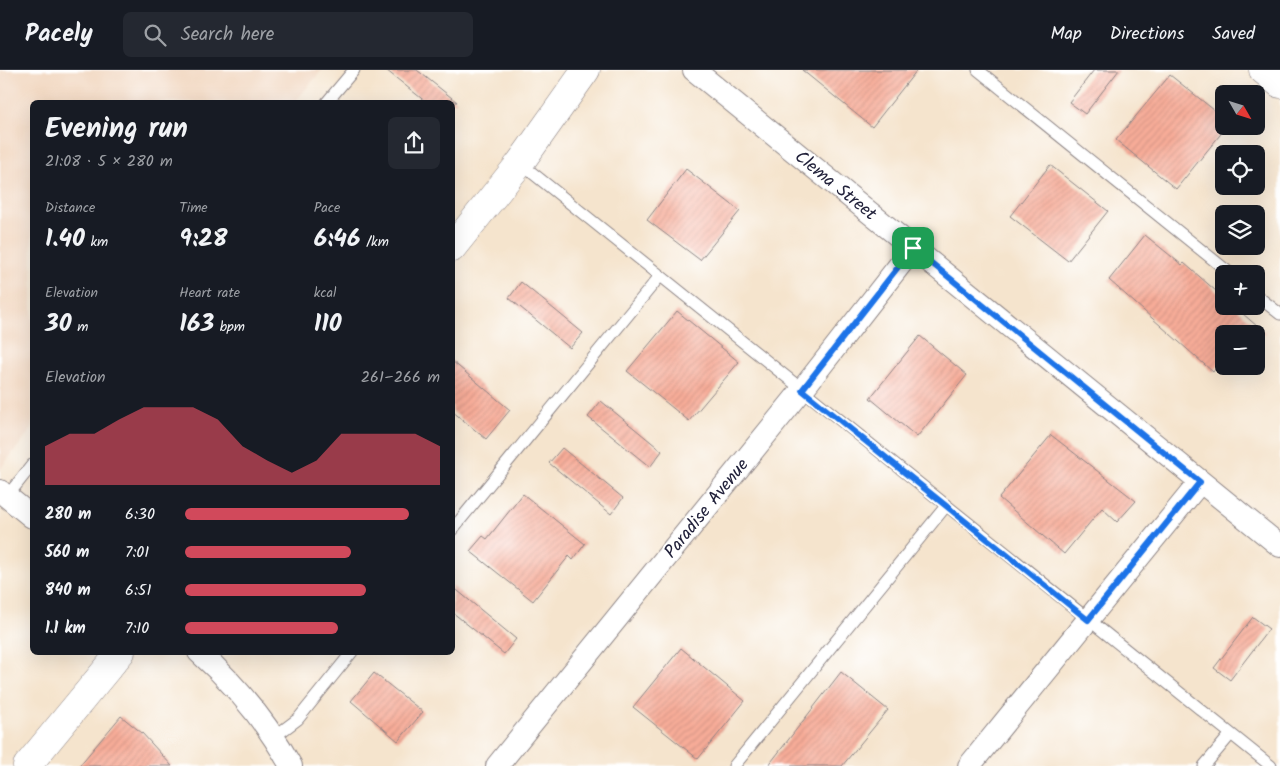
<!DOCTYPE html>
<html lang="en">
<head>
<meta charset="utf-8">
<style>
  body { margin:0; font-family:Kalam,sans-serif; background:#242831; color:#f1f3f6; height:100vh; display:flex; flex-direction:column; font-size:19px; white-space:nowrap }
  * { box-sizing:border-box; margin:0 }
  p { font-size:16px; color:#9ea1a6 }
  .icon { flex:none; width:28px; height:28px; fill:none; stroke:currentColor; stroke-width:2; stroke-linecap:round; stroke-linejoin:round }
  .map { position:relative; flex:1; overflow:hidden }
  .panel { position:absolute; left:30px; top:30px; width:425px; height:555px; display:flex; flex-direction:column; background:#171b24; border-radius:8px; box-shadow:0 5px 20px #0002 }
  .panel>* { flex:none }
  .needle { width:32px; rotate:129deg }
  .controls { position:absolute; left:1215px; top:15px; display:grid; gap:10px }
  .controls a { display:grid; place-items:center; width:50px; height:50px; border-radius:8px; background:#171b24; box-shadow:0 5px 20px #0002; font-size:25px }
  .pin { position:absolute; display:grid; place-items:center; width:42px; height:42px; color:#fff; margin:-21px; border-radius:10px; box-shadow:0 2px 8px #0006 }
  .round { display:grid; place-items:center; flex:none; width:52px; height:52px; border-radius:8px; background:#242831 }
  .headline { display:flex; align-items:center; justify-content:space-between; height:85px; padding:0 15px }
  h1 { font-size:28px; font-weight:800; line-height:38px }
  .stats { display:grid; grid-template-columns:repeat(3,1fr); gap:8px; height:85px; padding:5px 15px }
  .stats div { display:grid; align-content:center }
  .stats b { font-size:25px; font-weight:800 }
  .stats small { font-size:14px; font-weight:400 }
  .stats p { font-size:14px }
  .chart { height:140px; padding:10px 15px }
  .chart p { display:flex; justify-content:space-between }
  .chart svg { width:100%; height:90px; margin-top:5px; fill:#d1495b; opacity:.7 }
  ul { padding:0 15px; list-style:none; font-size:16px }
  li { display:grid; grid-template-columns:80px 60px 1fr; align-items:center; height:38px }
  li i { height:12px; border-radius:6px; background:#d1495b }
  header { display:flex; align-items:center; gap:30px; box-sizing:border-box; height:70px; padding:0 25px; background:#171b24; border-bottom:1px solid #363941 }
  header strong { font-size:24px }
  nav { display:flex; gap:28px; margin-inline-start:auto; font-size:18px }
  .search { width:350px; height:45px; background:#242831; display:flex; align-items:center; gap:12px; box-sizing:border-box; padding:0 18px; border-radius:8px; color:#9ea1a6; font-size:19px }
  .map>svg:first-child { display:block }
  .built { fill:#f1d5bd }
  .building { fill:url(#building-hatch) }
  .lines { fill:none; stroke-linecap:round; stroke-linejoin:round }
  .lane-casing { stroke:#8c8384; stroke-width:13 }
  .street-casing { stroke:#8c8384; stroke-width:24 }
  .secondary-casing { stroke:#8c8384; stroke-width:29 }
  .lane { stroke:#fff; stroke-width:11 }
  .street { stroke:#fff; stroke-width:22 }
  .secondary { stroke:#fff; stroke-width:28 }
  .route-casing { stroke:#fff; stroke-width:10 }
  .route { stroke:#1a73e8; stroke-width:6 }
  .labels { text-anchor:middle; stroke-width:4; stroke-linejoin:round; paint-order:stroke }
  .street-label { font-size:18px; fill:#22223b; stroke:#fff }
</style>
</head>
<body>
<header>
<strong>Pacely</strong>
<div class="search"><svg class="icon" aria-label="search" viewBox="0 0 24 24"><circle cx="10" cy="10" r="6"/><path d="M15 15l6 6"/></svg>Search here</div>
<nav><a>Map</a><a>Directions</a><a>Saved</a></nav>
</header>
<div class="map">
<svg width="1280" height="696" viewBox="0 0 1280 696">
  <defs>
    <pattern id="building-hatch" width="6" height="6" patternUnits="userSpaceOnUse" patternTransform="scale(1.25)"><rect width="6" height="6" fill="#f7ac98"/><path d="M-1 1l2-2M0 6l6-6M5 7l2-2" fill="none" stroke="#d39484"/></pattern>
  </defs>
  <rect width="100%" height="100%" fill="#fff"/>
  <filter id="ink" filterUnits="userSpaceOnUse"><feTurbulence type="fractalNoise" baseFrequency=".02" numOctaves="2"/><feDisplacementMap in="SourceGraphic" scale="10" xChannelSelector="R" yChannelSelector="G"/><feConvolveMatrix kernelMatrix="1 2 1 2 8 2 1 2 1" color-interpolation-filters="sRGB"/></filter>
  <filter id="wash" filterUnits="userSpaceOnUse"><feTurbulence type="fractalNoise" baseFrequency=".0096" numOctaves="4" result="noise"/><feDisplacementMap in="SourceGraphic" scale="20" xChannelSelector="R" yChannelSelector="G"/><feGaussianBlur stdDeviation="1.12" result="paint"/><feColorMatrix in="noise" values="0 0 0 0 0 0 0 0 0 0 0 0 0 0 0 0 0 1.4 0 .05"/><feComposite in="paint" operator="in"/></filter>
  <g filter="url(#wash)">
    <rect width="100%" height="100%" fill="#f5e4cd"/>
    <path class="built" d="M 0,0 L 322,0 L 295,32 L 32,32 L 32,359 L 0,399 Z"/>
    <g id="blocks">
      <path class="building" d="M 386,0 L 417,0 L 457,32 L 426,32 Z
        M 802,0 L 917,0 L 872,57 Z
        M 1094,0 L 1119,0 L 1085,44 L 1069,32 Z
        M 1170,5 L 1224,48 L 1224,60 L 1176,119 L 1116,70 Z
        M 1050,95 L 1108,141 L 1068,191 L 1010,146 Z
        M 686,99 L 740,141 L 700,190 L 647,150 Z
        M 1145,165 L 1182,195 L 1184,193 L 1224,228 L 1224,236 L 1234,236 L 1266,264 L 1224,264 L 1224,289 L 1213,302 L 1109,210 Z
        M 521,212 L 583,263 L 570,278 L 509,228 Z
        M 677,241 L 739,292 L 689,351 L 627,301 Z
        M 920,266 L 967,305 L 917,367 L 870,328 Z
        M 452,291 L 510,340 L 486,369 L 452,341 Z
        M 601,331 L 662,381 L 650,397 L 588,347 Z
        M 1051,365 L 1136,431 L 1117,452 L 1102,438 L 1064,484 L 999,428 Z
        M 562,378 L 623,428 L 611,444 L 549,393 Z
        M 523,424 L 585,474 L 573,490 L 569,486 L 533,531 L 470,481 L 483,466 L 487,469 Z
        M 452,516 L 516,569 L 504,584 L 452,542 Z
        M 1253,547 L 1269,559 L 1230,610 L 1214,598 Z
        M 681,578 L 745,631 L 698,689 L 633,637 Z
        M 841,602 L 888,640 L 842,696 L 768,696 Z
        M 374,603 L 423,642 L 398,671 L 351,631 Z
        M 121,646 L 142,663 L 172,696 L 79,696 Z"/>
    </g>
  </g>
  <g filter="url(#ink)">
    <use href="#blocks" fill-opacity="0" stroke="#8c8384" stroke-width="1"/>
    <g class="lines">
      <defs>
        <path id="lane" d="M 978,0 L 1231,204
          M 327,32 L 354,0
          M 520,93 L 1271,696
          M 1256,225 L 1280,244
          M 5,429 L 32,395
          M 452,460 L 660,206
          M 274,667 L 298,649 L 352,582
          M 734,696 L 946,436
          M 1204,696 L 1231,664"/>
        <path id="street" d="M 694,0 L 1280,476
          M 0,421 L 32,447
          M 199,582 C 236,615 267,653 291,696
          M 497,696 L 802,320 L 913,178
          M 969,696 L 1200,412"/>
        <path id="secondary" d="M 1263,0 L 1280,14
          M 452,178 L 520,93 L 586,0
          M 27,696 L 121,582"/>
      </defs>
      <use href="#lane" class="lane-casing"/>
      <use href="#street" class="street-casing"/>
      <use href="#secondary" class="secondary-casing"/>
      <use href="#lane" class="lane"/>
      <use href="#street" class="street"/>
      <use href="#secondary" class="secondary"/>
    </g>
  </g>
  <g class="lines" filter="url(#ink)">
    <defs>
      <path id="route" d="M 913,178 L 1200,412 L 1088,550 L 802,320 Z"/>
    </defs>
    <use href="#route" class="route-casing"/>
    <use href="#route" class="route"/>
  </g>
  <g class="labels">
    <g class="street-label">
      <text transform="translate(836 115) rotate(39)" y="6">Clema Street</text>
      <text transform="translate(706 438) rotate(-51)" y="6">Paradise Avenue</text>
    </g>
  </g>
</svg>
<div class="controls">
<a><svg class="needle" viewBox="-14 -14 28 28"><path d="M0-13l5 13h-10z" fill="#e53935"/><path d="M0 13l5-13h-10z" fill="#9ea1a6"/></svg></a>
<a><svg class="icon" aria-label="locate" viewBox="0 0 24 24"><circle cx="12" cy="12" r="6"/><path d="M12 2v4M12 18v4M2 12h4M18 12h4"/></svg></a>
<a><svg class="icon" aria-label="layers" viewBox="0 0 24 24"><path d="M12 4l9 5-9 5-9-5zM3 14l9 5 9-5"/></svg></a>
<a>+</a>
<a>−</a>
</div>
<div class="pin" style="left:913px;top:178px;background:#1e9e55"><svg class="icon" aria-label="arrive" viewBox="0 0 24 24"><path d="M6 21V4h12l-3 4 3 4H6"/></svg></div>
<section class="panel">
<div class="headline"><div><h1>Evening run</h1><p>21:08 · 5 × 280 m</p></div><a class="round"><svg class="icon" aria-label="share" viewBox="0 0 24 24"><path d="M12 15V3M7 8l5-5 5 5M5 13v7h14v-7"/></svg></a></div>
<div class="stats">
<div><p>Distance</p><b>1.40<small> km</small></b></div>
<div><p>Time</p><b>9:28</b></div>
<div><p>Pace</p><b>6:46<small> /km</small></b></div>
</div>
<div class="stats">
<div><p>Elevation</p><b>30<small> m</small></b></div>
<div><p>Heart rate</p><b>163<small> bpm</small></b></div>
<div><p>kcal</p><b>110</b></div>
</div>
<div class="chart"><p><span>Elevation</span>261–266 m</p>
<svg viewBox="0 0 160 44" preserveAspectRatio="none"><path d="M0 44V25L10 19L20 19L30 12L40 6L50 6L60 6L70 12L80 25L90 32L100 38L110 32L120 19L130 19L140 19L150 19L160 25V44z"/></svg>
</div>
<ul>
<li><b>280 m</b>6:30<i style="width:88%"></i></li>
<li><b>560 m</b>7:01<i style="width:65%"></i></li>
<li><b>840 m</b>6:51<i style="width:71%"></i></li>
<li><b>1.1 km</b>7:10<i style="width:60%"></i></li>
</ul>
</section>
</div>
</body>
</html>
